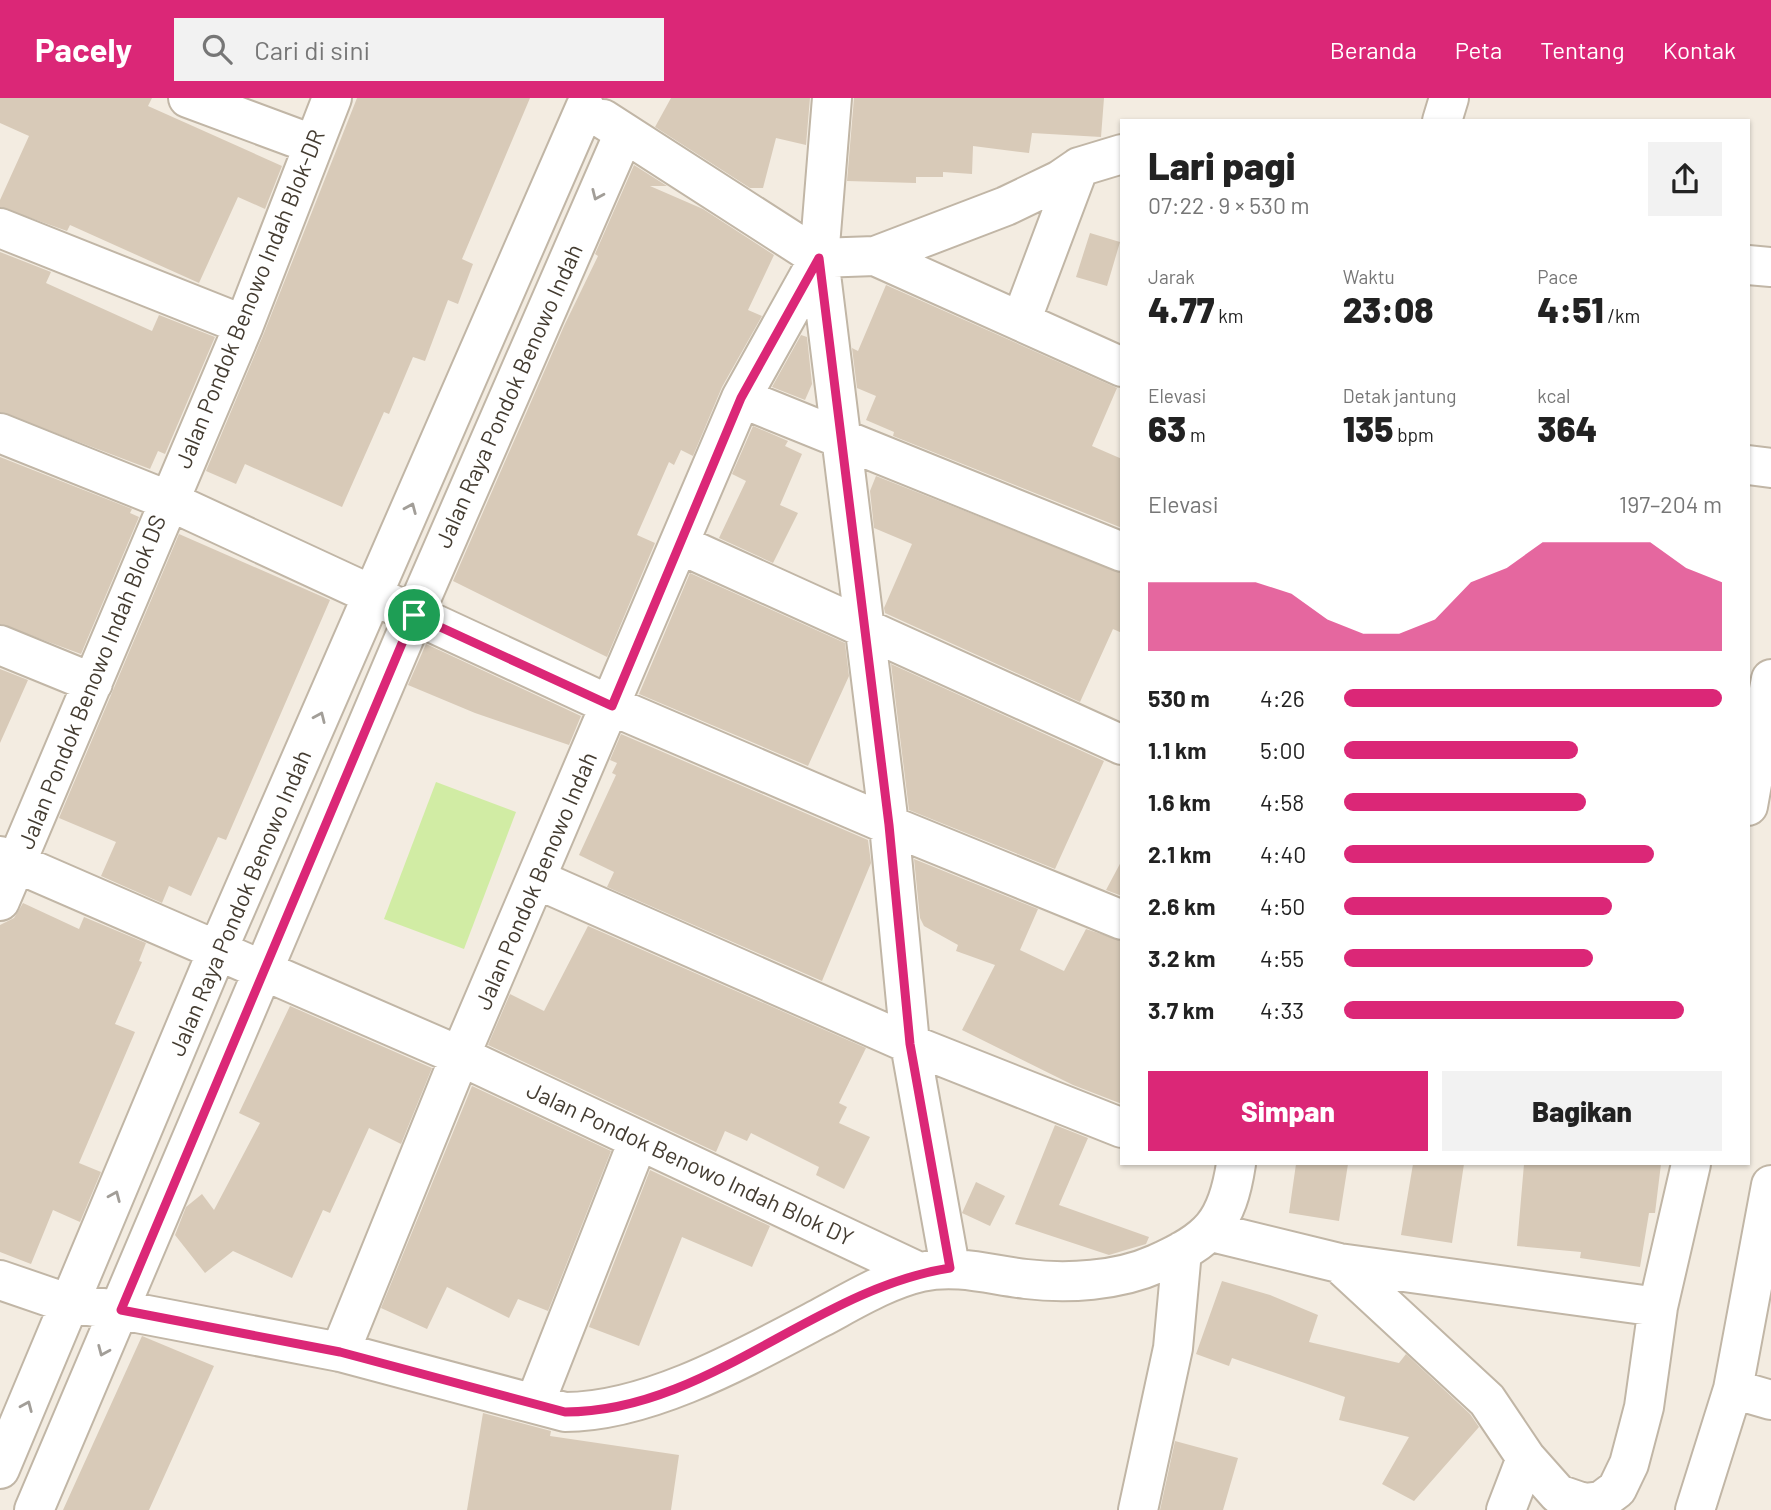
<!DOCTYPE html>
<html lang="id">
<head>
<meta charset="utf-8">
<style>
  body { margin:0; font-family:Barlow,sans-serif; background:#f2f2f2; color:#222; height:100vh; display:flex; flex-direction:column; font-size:26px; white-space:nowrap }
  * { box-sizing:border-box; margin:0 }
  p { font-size:23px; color:#767676 }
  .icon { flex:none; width:38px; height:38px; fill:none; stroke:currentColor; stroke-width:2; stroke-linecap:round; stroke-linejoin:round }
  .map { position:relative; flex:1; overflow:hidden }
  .drawer { position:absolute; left:1120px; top:21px; width:630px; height:1046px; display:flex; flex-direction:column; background:#fff; border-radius:0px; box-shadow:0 2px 5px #0004 }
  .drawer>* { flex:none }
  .pin { position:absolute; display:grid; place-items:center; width:60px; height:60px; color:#fff; margin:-30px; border:4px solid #fff; border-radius:50%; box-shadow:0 2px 7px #0007 }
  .round { display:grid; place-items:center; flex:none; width:74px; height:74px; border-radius:0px; background:#f2f2f2 }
  .headline { display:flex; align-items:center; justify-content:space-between; height:119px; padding:0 28px }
  h1 { font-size:38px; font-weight:800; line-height:52px }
  .metrics { display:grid; grid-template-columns:repeat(3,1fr); gap:10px; height:119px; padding:7px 28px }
  .metrics div { display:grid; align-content:center }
  .metrics b { font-size:35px; font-weight:800 }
  .metrics small { font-size:19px; font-weight:400 }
  .metrics p { font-size:19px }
  .chart { height:196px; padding:14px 28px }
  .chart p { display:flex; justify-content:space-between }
  .chart svg { width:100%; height:126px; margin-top:7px; fill:#db2777; opacity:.7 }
  .button { display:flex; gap:14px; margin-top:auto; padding:14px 28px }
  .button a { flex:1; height:80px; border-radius:0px; background:#db2777; color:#fff; font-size:28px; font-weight:800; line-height:80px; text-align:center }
  .button a+a { background:#f2f2f2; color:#222 }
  ul { padding:0 28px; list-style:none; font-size:23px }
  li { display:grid; grid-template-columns:112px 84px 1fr; align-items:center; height:52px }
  li i { height:18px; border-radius:9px; background:#db2777 }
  header { display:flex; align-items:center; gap:42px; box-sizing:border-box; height:98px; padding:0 35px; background:#db2777; color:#fff }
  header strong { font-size:33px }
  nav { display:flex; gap:38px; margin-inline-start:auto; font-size:24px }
  .search { width:490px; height:63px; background:#f2f2f2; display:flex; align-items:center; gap:18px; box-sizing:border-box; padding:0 24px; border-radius:0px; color:#767676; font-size:26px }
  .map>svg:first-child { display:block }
  .green { fill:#d1eca4 }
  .building { fill:#d8cab8 }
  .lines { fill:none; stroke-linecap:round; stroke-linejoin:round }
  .minor-casing { stroke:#c1b6a6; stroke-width:42 }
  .minor { stroke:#fff; stroke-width:38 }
  .oneway { stroke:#a29e98 }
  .route-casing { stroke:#fff; stroke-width:14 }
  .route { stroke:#db2777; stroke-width:9 }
  .labels { text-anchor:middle; stroke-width:6; stroke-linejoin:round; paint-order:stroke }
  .street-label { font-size:23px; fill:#443c31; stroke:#fff }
</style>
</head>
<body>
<header>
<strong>Pacely</strong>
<div class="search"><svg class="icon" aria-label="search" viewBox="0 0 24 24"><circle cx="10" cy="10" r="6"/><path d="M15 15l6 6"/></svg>Cari di sini</div>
<nav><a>Beranda</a><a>Peta</a><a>Tentang</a><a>Kontak</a></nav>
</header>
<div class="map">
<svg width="1771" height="1412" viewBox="0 0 1771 1412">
  <rect width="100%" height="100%" fill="#f3ece1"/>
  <path class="green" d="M 436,684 L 516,714 L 464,851 L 384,821 Z"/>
  <path class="building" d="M 0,0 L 152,0 L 148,8 L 282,68 L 265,111 L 238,99 L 199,185 L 70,127 L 67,133 L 0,109 L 0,102 L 29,38 L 0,25 Z
    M 357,0 L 530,0 L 462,161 L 473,166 L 458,206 L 448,202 L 425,263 L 413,259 L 389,316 L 384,314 L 342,409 L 245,366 L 236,386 L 206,373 L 264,235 Z
    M 671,0 L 810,0 L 806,47 L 776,40 L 763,90 L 750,90 L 655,29 Z
    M 854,0 L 1104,0 L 1101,39 L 1032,35 L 1029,55 L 973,48 L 972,76 L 943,74 L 943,79 L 916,79 L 916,85 L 847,83 Z
    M 634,67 L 667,88 L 650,88 L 703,111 L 774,157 L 748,212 L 762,218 L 722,289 L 693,358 L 681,352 L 674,367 L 669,364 L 637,437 L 655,445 L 607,559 L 453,483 L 564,228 L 598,158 L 595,156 Z
    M 1090,135 L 1120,144 L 1107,188 L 1076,179 Z
    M 0,154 L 51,174 L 46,185 L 152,233 L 159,217 L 215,239 L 165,356 L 158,353 L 150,371 L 0,314 Z
    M 886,187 L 1117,290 L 1092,348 L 1122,361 L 1122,430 L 893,338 L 894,334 L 866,322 L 876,298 L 857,290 L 852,250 L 858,253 Z
    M 801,237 L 807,239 L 812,286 L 805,302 L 772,289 Z
    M 753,328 L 788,343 L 785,348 L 802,356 L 780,407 L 798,415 L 773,465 L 719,440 L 746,383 L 732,376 Z
    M 0,359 L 132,411 L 130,415 L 139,419 L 81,556 L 0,526 Z
    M 876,378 L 1122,475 L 1122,535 L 1113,531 L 1080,604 L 885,515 L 884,510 L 912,446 L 874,430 L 870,393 Z
    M 179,436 L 330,502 L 226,742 L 218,739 L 191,798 L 169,788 L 162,805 L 101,778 L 116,744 L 59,720 Z
    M 690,475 L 845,545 L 849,578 L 808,668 L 639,596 Z
    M 426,546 L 581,618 L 569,647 L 475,615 L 408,587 Z
    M 891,566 L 1104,663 L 1055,771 L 909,712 Z
    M 0,571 L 28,582 L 0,645 Z
    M 621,636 L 868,742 L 871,765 L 822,883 L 607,789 L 614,774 L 579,757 L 616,677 L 612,675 L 617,665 L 610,662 Z
    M 914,761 L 1038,811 L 1020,852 L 1064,873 L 1086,831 L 1122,843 L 1122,1006 L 1073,987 L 962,932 L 995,867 L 956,853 L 958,847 L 924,828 L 920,820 Z
    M 1122,762 L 1122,798 L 1106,792 Z
    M 23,805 L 79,831 L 84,819 L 146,845 L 139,863 L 142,864 L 115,926 L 135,934 L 79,1065 L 101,1074 L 80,1124 L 53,1112 L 31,1166 L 0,1154 L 0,827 L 14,820 Z
    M 588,828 L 866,950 L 839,1005 L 847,1009 L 839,1025 L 870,1039 L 844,1091 L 816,1077 L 819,1069 L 751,1035 L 747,1043 L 725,1033 L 716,1054 L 488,947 L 510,896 L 544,913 Z
    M 290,908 L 432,970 L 401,1046 L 369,1030 L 330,1115 L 323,1112 L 292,1180 L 233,1153 L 205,1175 L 175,1137 L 186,1109 L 202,1096 L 214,1112 L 260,1025 L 239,1015 Z
    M 472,988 L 611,1053 L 548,1213 L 518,1201 L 509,1220 L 447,1189 L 427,1231 L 381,1210 Z
    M 1055,1027 L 1088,1040 L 1059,1107 L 1149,1139 L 1146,1146 L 1109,1157 L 1015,1126 Z
    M 1296,1066 L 1348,1066 L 1339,1123 L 1289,1115 Z
    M 1413,1066 L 1464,1066 L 1452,1145 L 1401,1137 Z
    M 1524,1066 L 1661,1066 L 1655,1115 L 1649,1115 L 1640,1169 L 1580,1160 L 1581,1154 L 1517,1148 Z
    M 650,1072 L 770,1128 L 752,1169 L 682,1139 L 639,1248 L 589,1229 Z
    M 976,1084 L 1005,1098 L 990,1128 L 962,1115 Z
    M 1222,1183 L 1270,1197 L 1318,1217 L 1309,1244 L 1399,1265 L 1406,1256 L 1470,1316 L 1479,1329 L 1414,1403 L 1382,1386 L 1409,1339 L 1339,1322 L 1345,1299 L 1232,1260 L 1229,1268 L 1196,1256 Z
    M 142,1238 L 214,1268 L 149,1412 L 63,1412 Z
    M 483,1315 L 551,1333 L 550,1338 L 679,1357 L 671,1412 L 467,1412 Z
    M 1175,1343 L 1238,1360 L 1223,1412 L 1160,1412 Z"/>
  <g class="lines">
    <defs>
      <path id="minor" d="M 188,0 L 312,46
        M 832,0 L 819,160 L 889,727 L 910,946 L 950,1169
        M 603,21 L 819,160
        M 1442,23 L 1449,0
        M 0,130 L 244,227
        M 875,158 L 1006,108 L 1060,82 L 1079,69 L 1122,56
        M 819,160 L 875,158 L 1122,269
        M 1748,167 L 1771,169
        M 1021,223 L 1079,69
        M 741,300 L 1122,454
        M 0,335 L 167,402 L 612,608 L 889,727 L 1122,822
        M 1748,367 L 1771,370
        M 681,447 L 1122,647
        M 0,547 L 93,585
        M 1748,708 L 1771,581
        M 0,758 L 460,958 L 919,1174
        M 536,781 L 910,946 L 1122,1030
        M 0,803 L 244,227 L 332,0
        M 1212,1134 L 1339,1165 L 1658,1209
        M 1339,1165 L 1487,1302 L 1526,1360 L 1558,1396 L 1584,1405 L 1601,1403 L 1617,1391 L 1629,1366 L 1644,1309 L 1658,1209 L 1691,1066
        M 0,1182 L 70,1206 L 121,1212 L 340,1254 L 565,1314 C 649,1314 746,1259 820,1220 C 852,1203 886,1182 921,1174 C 957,1166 991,1177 1026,1181 C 1067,1186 1118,1183 1156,1166 C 1210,1142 1227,1125 1236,1066
        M 340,1254 L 460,958 L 741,300 L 819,160
        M 1733,1291 L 1771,1302
        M 535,1305 L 638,1043
        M 0,1371 L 218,851 L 585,10
        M 34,1412 L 414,517 L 624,35
        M 1138,1412 L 1173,1250 L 1182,1153
        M 1506,1412 L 1526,1360
        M 1695,1412 L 1733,1291 L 1771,1087"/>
    </defs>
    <use href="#minor" class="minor-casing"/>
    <use href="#minor" class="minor"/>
  </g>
  <defs><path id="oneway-chevron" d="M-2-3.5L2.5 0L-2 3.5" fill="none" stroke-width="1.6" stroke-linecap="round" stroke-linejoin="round" transform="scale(1.75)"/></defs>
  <g class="oneway">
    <use href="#oneway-chevron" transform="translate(597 97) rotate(114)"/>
    <use href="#oneway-chevron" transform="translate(411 410) rotate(-67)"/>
    <use href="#oneway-chevron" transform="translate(320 619) rotate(-66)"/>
    <use href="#oneway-chevron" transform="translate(115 1098) rotate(-67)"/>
    <use href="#oneway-chevron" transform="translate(103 1253) rotate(113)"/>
    <use href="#oneway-chevron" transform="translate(27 1308) rotate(-67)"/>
  </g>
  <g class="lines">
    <defs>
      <path id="route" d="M 819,160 L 889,727 L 910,946 L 950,1170 C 814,1191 707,1314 565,1314 L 340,1254 L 121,1212 L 414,517 L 612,608 L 741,300 Z"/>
    </defs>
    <use href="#route" class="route-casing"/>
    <use href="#route" class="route"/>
  </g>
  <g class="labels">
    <g class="street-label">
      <text transform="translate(250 201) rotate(-68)" y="8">Jalan Pondok Benowo Indah Blok-DR</text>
      <text transform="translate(509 298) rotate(-66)" y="8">Jalan Raya Pondok Benowo Indah</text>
      <text transform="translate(92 584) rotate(-68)" y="8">Jalan Pondok Benowo Indah Blok DS</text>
      <text transform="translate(536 783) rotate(-67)" y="8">Jalan Pondok Benowo Indah</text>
      <text transform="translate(240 805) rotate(-67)" y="8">Jalan Raya Pondok Benowo Indah</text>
      <text transform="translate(690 1066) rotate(25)" y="8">Jalan Pondok Benowo Indah Blok DY</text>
    </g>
  </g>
</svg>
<div class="pin" style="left:414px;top:517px;background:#1e9e55"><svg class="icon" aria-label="arrive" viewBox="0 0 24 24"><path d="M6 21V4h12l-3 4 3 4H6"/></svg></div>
<section class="drawer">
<div class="headline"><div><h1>Lari pagi</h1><p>07:22 · 9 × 530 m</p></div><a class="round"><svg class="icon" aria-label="share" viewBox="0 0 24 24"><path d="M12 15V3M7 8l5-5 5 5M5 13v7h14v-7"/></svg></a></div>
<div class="metrics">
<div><p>Jarak</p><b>4.77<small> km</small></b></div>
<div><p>Waktu</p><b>23:08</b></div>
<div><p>Pace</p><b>4:51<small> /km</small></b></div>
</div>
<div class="metrics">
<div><p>Elevasi</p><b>63<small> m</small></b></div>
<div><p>Detak jantung</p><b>135<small> bpm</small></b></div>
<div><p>kcal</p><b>364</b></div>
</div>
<div class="chart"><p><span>Elevasi</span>197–204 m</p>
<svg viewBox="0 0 160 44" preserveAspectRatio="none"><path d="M0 44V20L10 20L20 20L30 20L40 24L50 33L60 38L70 38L80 33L90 20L100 15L110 6L120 6L130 6L140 6L150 15L160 20V44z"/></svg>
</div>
<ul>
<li><b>530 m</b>4:26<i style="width:100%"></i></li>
<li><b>1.1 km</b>5:00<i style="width:62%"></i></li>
<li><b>1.6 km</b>4:58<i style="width:64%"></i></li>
<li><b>2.1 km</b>4:40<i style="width:82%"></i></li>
<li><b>2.6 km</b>4:50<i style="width:71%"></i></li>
<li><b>3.2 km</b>4:55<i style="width:66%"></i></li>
<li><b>3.7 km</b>4:33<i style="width:90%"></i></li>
</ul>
<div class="button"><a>Simpan</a><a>Bagikan</a></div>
</section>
</div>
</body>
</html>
